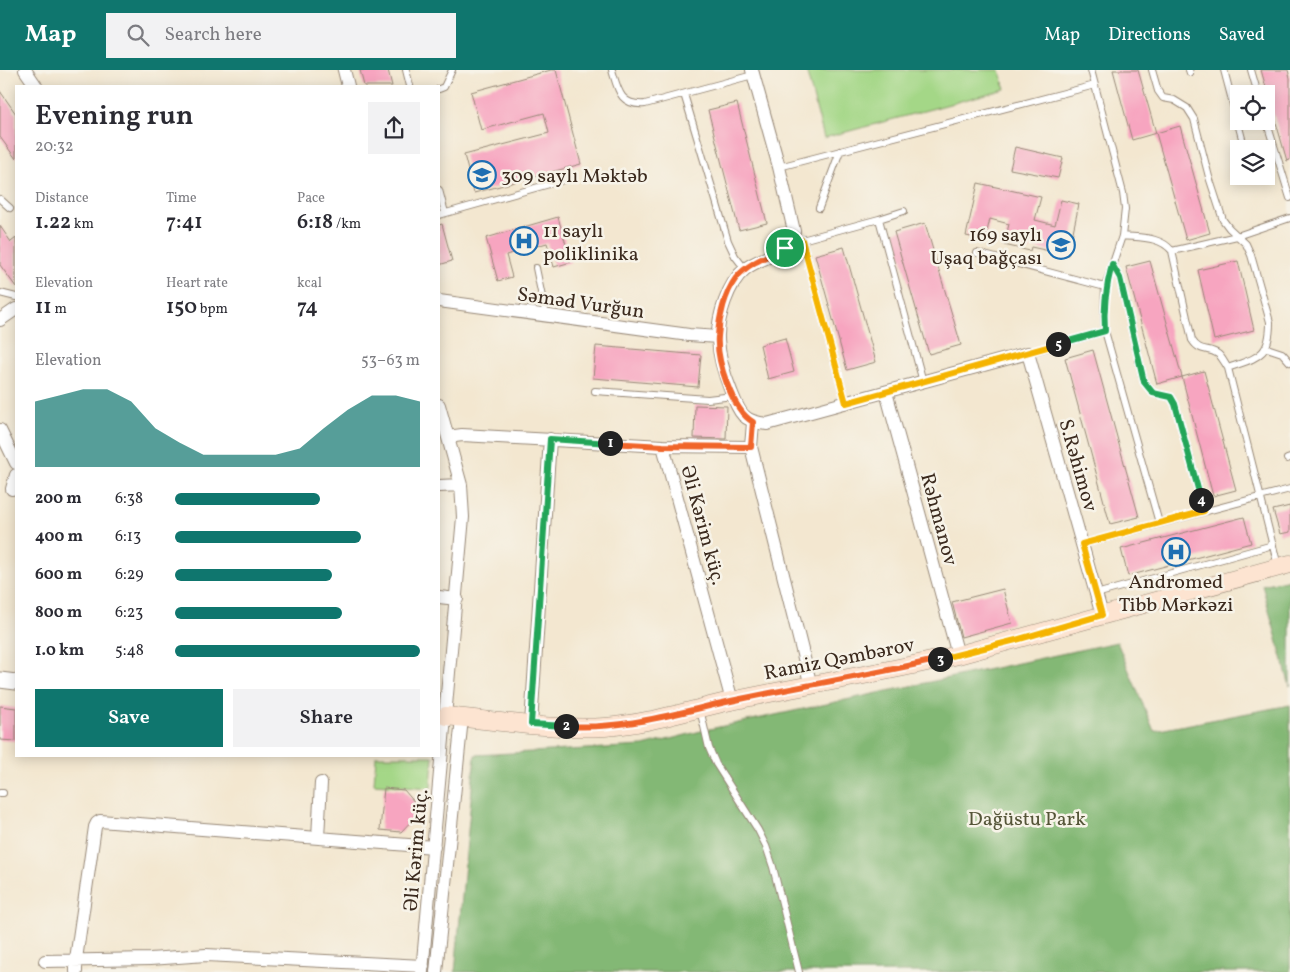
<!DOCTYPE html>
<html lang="en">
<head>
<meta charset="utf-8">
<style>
  body { margin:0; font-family:Vollkorn,serif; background:#f2f2f3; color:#2b2b33; height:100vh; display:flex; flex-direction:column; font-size:19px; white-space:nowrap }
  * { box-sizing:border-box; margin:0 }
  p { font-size:16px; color:#7c7c81 }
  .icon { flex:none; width:28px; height:28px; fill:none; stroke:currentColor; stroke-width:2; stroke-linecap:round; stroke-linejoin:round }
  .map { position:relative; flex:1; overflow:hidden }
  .side { position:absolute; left:15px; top:15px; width:425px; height:672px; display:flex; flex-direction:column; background:#fff; border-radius:0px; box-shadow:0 2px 12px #0003 }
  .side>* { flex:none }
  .controls { position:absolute; left:1230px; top:15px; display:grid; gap:10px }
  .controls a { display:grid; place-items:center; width:45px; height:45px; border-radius:0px; background:#fff; box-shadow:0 2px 12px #0003; font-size:25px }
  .pin { position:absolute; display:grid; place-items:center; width:42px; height:42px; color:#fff; margin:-21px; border:2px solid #fff; border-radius:50%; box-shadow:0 1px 5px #0007 }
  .km { position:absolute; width:25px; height:25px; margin:-12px; border-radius:50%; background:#222; color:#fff; font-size:14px; line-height:25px; text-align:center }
  .round { display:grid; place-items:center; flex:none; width:52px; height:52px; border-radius:0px; background:#f2f2f3 }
  .overview { display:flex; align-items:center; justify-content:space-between; height:85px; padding:0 20px }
  h1 { font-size:28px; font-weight:600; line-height:38px }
  .figures { display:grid; grid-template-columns:repeat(3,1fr); gap:8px; height:85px; padding:5px 20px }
  .figures div { display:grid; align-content:center }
  .figures b { font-size:21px; font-weight:600 }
  .figures small { font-size:14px; font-weight:400 }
  .figures p { font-size:14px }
  .chart { height:140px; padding:10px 20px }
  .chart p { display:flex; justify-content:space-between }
  .chart svg { width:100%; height:90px; margin-top:5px; fill:#0f766e; opacity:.7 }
  .button { display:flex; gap:10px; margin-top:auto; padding:10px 20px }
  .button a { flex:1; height:58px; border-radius:0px; background:#0f766e; color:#fff; font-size:20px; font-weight:600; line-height:58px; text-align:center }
  .button a+a { background:#f2f2f3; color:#2b2b33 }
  ul { padding:0 20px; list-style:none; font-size:16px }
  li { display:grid; grid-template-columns:80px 60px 1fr; align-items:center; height:38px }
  li i { height:12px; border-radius:6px; background:#0f766e }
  header { display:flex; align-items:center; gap:30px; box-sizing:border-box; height:70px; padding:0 25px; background:#0f766e; color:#fff }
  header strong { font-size:24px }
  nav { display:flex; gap:28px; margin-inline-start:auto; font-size:18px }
  .search { width:350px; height:45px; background:#f2f2f3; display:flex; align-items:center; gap:12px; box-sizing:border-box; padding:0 18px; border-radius:0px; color:#7c7c81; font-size:19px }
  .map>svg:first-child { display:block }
  .green { fill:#a4d787; stroke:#708052 }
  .forest { fill:#83b874; stroke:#5f7149 }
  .building { fill:#f7a5c0 }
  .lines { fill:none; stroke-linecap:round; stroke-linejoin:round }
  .service-casing { stroke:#978877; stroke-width:8 }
  .minor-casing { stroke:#978877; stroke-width:14 }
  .tertiary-casing { stroke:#978877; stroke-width:17 }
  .secondary-casing { stroke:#978877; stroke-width:19 }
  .service { stroke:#fff; stroke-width:6 }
  .minor { stroke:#fff; stroke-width:12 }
  .tertiary { stroke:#fff; stroke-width:15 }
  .secondary { stroke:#fde4d1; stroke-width:18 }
  .split-1-casing { stroke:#fff; stroke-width:10 }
  .split-2-casing { stroke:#fff; stroke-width:10 }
  .split-3-casing { stroke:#fff; stroke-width:10 }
  .split-4-casing { stroke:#fff; stroke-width:10 }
  .split-5-casing { stroke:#fff; stroke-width:10 }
  .split-6-casing { stroke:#fff; stroke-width:10 }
  .split-1 { stroke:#f0652b; stroke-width:6 }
  .split-2 { stroke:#22a559; stroke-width:6 }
  .split-3 { stroke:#f0652b; stroke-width:6 }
  .split-4 { stroke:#f5b400; stroke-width:6 }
  .split-5 { stroke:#22a559; stroke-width:6 }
  .split-6 { stroke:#f5b400; stroke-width:6 }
  .labels { text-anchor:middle; stroke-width:5; stroke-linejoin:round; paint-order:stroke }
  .poi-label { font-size:20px; fill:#3b2a1e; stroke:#f7f3e8; text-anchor:start }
  .street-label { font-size:20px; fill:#3b2a1e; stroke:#f7f3e8 }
  .park-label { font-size:20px; fill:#555538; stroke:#f7f3e8 }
</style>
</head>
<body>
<header>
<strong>Map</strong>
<div class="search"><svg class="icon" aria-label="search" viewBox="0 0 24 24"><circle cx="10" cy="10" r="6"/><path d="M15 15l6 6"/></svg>Search here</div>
<nav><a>Map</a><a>Directions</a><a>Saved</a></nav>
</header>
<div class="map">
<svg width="1290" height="902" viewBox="0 0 1290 902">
  <rect width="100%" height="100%" fill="#f7f3e8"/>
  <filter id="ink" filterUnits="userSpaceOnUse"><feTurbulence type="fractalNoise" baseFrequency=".02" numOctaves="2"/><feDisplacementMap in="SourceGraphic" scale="10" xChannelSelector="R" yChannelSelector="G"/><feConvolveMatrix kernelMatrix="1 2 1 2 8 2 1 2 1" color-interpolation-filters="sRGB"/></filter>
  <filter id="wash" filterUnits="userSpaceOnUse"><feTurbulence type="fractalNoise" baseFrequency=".0096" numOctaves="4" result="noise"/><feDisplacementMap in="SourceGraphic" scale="20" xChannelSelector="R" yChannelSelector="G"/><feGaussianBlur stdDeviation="1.12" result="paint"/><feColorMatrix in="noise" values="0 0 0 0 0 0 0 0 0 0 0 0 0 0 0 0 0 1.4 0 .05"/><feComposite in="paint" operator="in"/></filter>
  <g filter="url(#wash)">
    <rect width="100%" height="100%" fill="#f3e7d0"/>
    <path class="green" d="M 806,0 L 1000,0 L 1005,19 L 824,68 Z
      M 376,686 L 433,686 L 431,718 L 374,714 Z"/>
    <path class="forest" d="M 1290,509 L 1290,616 L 1262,515 Z
      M 1117,572 L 1154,661 L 1290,635 L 1290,902 L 455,902 L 475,685 L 643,676 L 705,660 Z"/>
    <g id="blocks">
      <path class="building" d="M 360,0 L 388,0 L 392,16 L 364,16 Z
        M 551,0 L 556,0 L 581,94 L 474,123 L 464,85 L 549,63 L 544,43 L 481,60 L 471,22 Z
        M 1113,0 L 1138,0 L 1156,63 L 1132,70 Z
        M 1261,0 L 1288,0 L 1290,8 L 1290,90 L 1287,91 Z
        M 0,21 L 16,44 L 16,89 L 0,67 Z
        M 737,33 L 767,153 L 739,160 L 708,40 Z
        M 1180,56 L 1210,163 L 1186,170 L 1156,63 Z
        M 1015,77 L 1063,88 L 1058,108 L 1010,99 Z
        M 978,113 L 1041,127 L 1035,150 L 1055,155 L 1061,130 L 1079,134 L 1068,185 L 1031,177 L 1030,181 L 1004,175 L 1009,154 L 990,149 L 985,170 L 966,166 Z
        M 558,147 L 571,192 L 554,197 L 547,173 L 506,185 L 512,207 L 498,211 L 486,168 Z
        M 925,153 L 961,275 L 929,284 L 894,162 Z
        M 442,154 L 452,191 L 439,195 L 439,155 Z
        M 0,156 L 11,172 L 16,168 L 16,217 L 0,195 Z
        M 844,177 L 876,292 L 847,300 L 815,185 Z
        M 1150,191 L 1182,307 L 1157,314 L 1126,197 Z
        M 1238,191 L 1254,260 L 1214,270 L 1198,200 Z
        M 785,268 L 794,302 L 768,309 L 760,275 Z
        M 596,276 L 701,285 L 698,317 L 593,308 Z
        M 1093,280 L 1139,447 L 1110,454 L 1065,288 Z
        M 1204,301 L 1236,420 L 1213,426 L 1182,307 Z
        M 695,335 L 727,336 L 726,369 L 694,368 Z
        M 1290,436 L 1290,462 L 1280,464 L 1273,440 Z
        M 1244,447 L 1251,473 L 1128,506 L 1121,479 Z
        M 1003,519 L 1012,553 L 961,567 L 952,532 Z
        M 0,636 L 16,638 L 16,671 L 0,670 Z
        M 384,718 L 404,720 L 416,734 L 415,747 L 401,762 L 380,760 Z"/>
    </g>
  </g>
  <g filter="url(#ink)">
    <use href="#blocks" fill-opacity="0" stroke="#978877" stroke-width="1"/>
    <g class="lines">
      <defs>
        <path id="service" d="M 406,0 L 410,16
          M 612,0 C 618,20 620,36 645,34 L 753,5
          M 1091,0 L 1123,123 L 1125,139 L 1122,166 L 1105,217 L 1104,246 L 1105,261 L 1159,453
          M 1152,0 L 1158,21 L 1163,28 L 1174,30 L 1187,38 L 1194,49 L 1209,107 L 1223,150 L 1229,158 L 1246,174 L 1251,185 L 1270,252 C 1270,287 1258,287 1228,298
          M 1189,0 L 1190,3
          M 1224,0 L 1244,76
          M 1251,0 L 1258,24
          M 439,19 L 444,17 L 452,0
          M 684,24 L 728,171 L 735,186 L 745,199
          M 1266,50 L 1290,128
          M 779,97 L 1095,15
          M 439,120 L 445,143
          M 0,129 L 10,138
          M 819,138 L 840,81
          M 439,145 L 567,109
          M 879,149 L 904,141
          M 1122,166 C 1140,168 1160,166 1172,181
          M 793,167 L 802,170 L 879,149 L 923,312
          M 802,170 L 846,333
          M 977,183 L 1105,217
          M 1112,194 L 1120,208 L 1144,312 L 1153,323 L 1171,327 L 1175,334 L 1204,441
          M 536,198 L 546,246
          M 0,223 L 16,227
          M 1267,278 L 1282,283 L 1290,292
          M 1028,283 L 1105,261
          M 595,321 L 708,329 L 733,326
          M 1287,389 L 1290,388
          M 1082,474 L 1290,419
          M 1278,496 L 1228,298 C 1225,294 1222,287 1218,284 C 1208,277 1200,283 1192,270 L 1172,181 L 1237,166 L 1290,148
          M 1096,524 L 1273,475
          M 700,639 L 709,678 L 716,694 L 758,760 L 766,776 L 773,797 L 799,902
          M 0,723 L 3,723"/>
        <path id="minor" d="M 25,0 L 36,16
          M 344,0 L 348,16
          M 752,0 L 779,97 L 794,161 C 791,185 761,186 745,199 C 728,213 717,248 718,269 C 719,287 724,304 731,321 C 740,344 742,351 767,354 L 1028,283 L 1102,545
          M 439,231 L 689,265 L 718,267
          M 0,250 L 16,239
          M 886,322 L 958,585
          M 0,360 L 16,393
          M 448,367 L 462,365 L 663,376 L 751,377 L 753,353
          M 663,376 L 732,631
          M 751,377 L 811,616
          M 439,416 L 461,415
          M 12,419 L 16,405
          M 439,527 L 457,529
          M 531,654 L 550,369
          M 318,767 L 321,713
          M 45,891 L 150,889 L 206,885 L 423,896
          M 76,902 L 76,889 L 95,757 L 97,753 L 100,751 L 434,777
          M 422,902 L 463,447 L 461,415 L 439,335
          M 436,902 L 462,648"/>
        <path id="tertiary" d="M 0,610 L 16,612"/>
        <path id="secondary" d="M 446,646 C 498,651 552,660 605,657 C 647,654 690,640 731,631 C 806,615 883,603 958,585 L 1290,494"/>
      </defs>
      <use href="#service" class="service-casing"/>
      <use href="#minor" class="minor-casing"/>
      <use href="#tertiary" class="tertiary-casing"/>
      <use href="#secondary" class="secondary-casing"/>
      <use href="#service" class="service"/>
      <use href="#minor" class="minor"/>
      <use href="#tertiary" class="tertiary"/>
      <use href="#secondary" class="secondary"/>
    </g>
  </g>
  <g class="lines" filter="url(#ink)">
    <defs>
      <path id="split-1" d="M 610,373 L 663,376 L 751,377 L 753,352 C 732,340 716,290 718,266 C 719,247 725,223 736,208 C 748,193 768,186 785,178"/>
      <path id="split-2" d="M 566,656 L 531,654 L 550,369 L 610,373"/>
      <path id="split-3" d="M 566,656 C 623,660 676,643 731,631 C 800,616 871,605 940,589"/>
      <path id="split-4" d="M 940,589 L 1016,570 L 1102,545 L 1082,474 L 1204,441 L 1201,430"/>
      <path id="split-5" d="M 1058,274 L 1105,261 C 1103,237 1106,217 1112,194 L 1120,208 L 1144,312 L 1153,323 L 1171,327 L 1175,334 L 1201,430"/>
      <path id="split-6" d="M 785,178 L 793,167 L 802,170 L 846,333 L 1058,274"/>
    </defs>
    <use href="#split-1" class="split-1-casing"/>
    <use href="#split-2" class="split-2-casing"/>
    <use href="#split-3" class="split-3-casing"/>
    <use href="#split-4" class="split-4-casing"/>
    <use href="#split-5" class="split-5-casing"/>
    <use href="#split-6" class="split-6-casing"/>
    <use href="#split-1" class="split-1"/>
    <use href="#split-2" class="split-2"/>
    <use href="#split-3" class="split-3"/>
    <use href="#split-4" class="split-4"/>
    <use href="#split-5" class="split-5"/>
    <use href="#split-6" class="split-6"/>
  </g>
  <defs>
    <symbol id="school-ring" viewBox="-11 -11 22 22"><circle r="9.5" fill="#f7f3e8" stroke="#1f6fb2" stroke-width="1.5"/><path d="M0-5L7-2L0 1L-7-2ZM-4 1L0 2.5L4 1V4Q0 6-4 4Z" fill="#1f6fb2"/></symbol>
    <symbol id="hospital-ring" viewBox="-11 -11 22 22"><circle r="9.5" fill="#f7f3e8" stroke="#1f6fb2" stroke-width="1.5"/><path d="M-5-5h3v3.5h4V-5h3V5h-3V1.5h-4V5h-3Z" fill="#1f6fb2"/></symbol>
  </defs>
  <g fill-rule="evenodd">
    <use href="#school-ring" x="466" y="89" width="32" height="32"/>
    <use href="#hospital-ring" x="508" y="155" width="32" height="32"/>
    <use href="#school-ring" x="1045" y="159" width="32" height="32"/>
    <use href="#hospital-ring" x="1160" y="466" width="32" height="32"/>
  </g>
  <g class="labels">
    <g class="poi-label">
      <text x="501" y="112">309 saylı Məktəb</text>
      <text x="543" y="167">11 saylı<tspan x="543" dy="23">poliklinika</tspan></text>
      <text x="1042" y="171" text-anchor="end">169 saylı<tspan x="1042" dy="23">Uşaq bağçası</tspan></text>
      <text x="1176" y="518" text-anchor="middle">Andromed<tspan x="1176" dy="23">Tibb Mərkəzi</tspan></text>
    </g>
    <g class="street-label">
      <text transform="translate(581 232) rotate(8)" y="7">Səməd Vurğun</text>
      <text transform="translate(1079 395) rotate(74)" y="7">S.Rəhimov</text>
      <text transform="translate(940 449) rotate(75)" y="7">Rəhmanov</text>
      <text transform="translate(704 455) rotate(75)" y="7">Əli Kərim küç.</text>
      <text transform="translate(839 588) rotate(-11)" y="7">Ramiz Qəmbərov</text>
      <text transform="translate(415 780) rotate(-85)" y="7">Əli Kərim küç.</text>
    </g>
    <g class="park-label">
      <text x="1027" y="755">Dağüstu Park</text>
    </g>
  </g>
</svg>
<div class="controls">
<a><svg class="icon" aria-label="locate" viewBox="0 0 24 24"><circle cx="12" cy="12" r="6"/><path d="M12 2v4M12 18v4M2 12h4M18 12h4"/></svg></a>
<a><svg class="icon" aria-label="layers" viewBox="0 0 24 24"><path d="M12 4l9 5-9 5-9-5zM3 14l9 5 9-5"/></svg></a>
</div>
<div class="pin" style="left:785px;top:178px;background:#1e9e55"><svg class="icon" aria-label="arrive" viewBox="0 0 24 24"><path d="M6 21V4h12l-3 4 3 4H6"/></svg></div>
<b class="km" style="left:610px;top:373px">1</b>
<b class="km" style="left:566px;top:656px">2</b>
<b class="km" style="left:940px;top:589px">3</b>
<b class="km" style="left:1201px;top:430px">4</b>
<b class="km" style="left:1058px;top:274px">5</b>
<section class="side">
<div class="overview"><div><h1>Evening run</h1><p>20:32</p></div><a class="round"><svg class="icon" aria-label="share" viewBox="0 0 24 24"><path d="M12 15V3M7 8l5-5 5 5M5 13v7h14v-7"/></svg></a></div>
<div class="figures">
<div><p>Distance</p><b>1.22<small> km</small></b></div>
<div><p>Time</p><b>7:41</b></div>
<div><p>Pace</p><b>6:18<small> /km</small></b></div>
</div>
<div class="figures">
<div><p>Elevation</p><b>11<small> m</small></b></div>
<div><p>Heart rate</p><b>150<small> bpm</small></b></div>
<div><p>kcal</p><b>74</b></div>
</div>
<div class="chart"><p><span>Elevation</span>53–63 m</p>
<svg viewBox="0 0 160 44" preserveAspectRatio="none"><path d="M0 44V12L10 9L20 6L30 6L40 12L50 25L60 32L70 38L80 38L90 38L100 38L110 35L120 25L130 16L140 9L150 9L160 12V44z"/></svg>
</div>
<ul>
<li><b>200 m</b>6:38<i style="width:59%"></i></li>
<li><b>400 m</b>6:13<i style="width:76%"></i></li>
<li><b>600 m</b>6:29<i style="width:64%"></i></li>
<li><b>800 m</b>6:23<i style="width:68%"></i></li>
<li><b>1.0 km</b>5:48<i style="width:100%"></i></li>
</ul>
<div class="button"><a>Save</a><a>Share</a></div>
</section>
</div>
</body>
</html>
